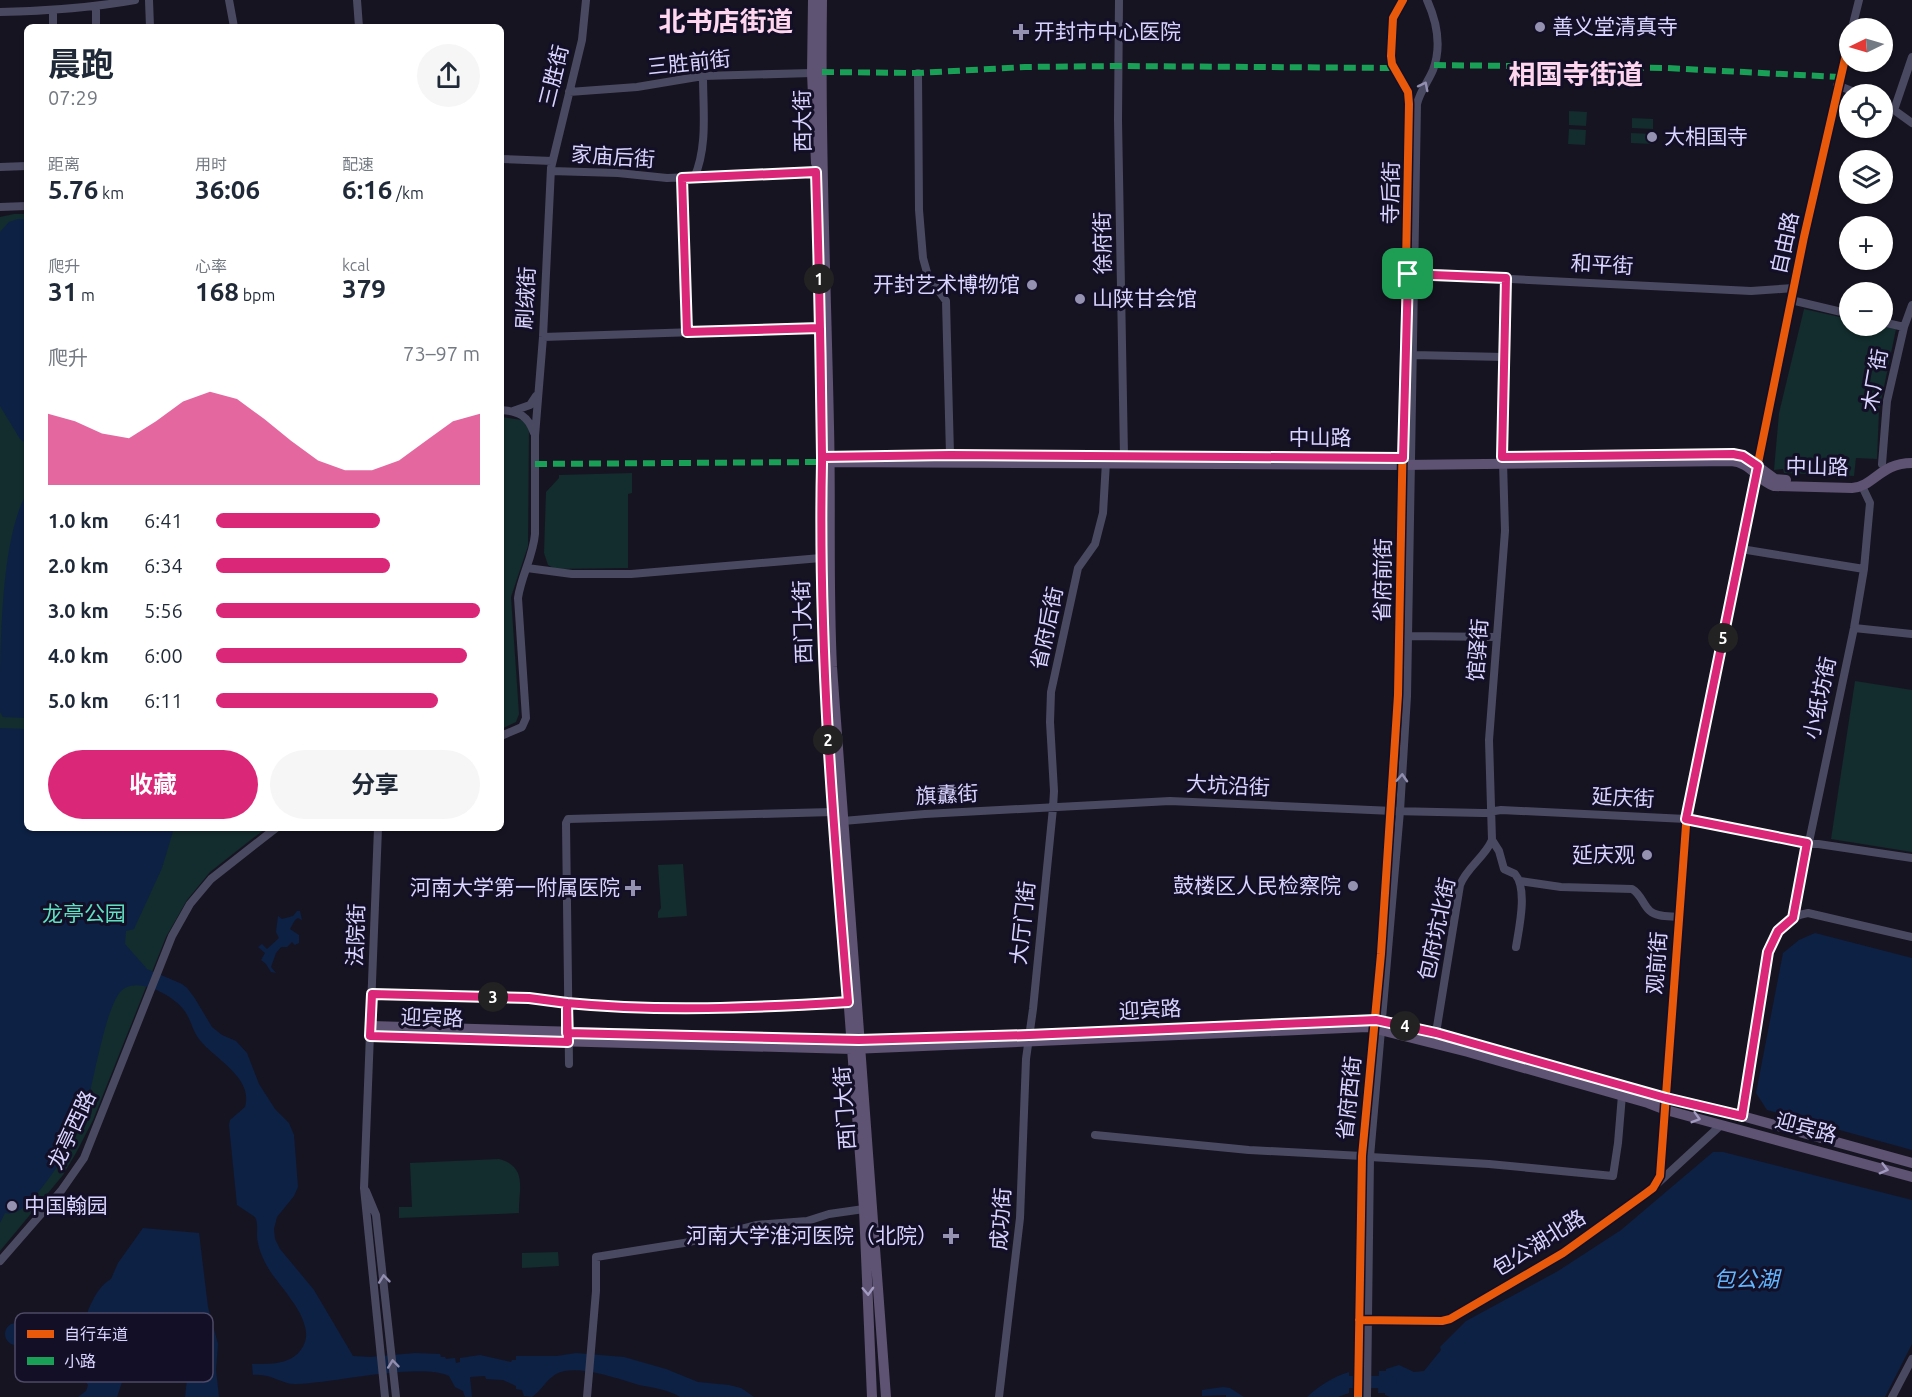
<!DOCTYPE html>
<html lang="zh">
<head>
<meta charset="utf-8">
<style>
  body { margin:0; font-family:Ubuntu,"Noto Sans SC",sans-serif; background:#f6f6f7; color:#1f2937; height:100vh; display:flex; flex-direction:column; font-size:22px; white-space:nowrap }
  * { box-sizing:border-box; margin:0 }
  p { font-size:20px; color:#747a83 }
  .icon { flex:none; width:33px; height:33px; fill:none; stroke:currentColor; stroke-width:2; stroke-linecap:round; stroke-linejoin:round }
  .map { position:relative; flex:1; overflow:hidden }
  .sheet { position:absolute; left:24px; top:24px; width:480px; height:807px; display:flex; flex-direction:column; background:#fff; border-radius:9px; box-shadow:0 2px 4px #0004 }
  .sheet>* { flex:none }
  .needle { width:39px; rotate:265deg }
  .buttons { position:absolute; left:1839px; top:18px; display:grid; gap:12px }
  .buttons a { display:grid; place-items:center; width:54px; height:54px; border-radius:50%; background:#fff; box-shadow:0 2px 4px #0004; font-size:30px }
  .pin { position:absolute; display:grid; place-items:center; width:51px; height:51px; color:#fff; margin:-26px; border-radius:12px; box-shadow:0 3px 9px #0006 }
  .km { position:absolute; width:30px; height:30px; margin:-15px; border-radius:50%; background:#222; color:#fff; font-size:16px; line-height:30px; text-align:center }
  .round { display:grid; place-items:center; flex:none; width:63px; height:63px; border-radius:32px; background:#f6f6f7 }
  .headline { display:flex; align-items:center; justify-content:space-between; height:102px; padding:0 24px }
  h1 { font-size:33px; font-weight:700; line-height:45px }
  .stats { display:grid; grid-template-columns:repeat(3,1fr); gap:9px; height:102px; padding:6px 24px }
  .stats div { display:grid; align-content:center }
  .stats b { font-size:26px; font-weight:700 }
  .stats small { font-size:16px; font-weight:400 }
  .stats p { font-size:16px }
  .chart { height:168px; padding:12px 24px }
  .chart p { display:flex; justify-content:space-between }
  .chart svg { width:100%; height:108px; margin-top:6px; fill:#db2777; opacity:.7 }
  .primary-button { display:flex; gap:12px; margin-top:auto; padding:12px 24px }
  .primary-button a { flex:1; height:69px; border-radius:36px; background:#db2777; color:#fff; font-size:24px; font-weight:700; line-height:69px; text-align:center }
  .primary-button a+a { background:#f6f6f7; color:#1f2937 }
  ul { padding:0 24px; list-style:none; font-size:20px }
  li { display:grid; grid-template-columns:96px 72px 1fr; align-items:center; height:45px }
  li i { height:15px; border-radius:8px; background:#db2777 }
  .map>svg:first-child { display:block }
  .green { fill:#132c2d }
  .water { fill:#0d2144 }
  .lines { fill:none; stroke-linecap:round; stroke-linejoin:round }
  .river { stroke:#0d2144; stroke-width:12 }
  .minor { stroke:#4a4962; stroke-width:8 }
  .major { stroke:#5e5373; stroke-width:10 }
  .quiet { stroke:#1a9f57; stroke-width:6; stroke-dasharray:12 6; stroke-linecap:butt }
  .cycleway-casing { stroke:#130f26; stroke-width:11 }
  .cycleway { stroke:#e8590c; stroke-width:8 }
  .oneway { stroke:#928eb0 }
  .oneway2 { stroke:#a29ac0 }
  .route-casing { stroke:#fff; stroke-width:12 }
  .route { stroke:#db2777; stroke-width:8 }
  .poi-dot { fill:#9591b1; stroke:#130f26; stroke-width:2 }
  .labels { text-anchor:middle; stroke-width:6; stroke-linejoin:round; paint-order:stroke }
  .poi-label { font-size:21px; fill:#d9d4ff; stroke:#130f26; text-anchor:start }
  .street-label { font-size:21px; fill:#d9d4ff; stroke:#130f26 }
  .park-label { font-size:21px; fill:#5fe0c0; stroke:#130f26 }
  .water-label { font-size:22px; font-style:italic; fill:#62b6ff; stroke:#130f26 }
  .district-label { font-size:27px; font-weight:bold; fill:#ffd6f0; stroke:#130f26 }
  .key { fill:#130f26; stroke:#4e4a67; stroke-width:1.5 }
  .key-label { font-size:16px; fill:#d9d4ff }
</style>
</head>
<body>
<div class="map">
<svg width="1912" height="1397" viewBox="0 0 1912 1397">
  <rect width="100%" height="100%" fill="#161421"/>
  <path class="green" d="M 1569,111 L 1587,112 L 1586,126 L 1569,125 Z
    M 1632,118 L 1653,119 L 1653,129 L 1632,128 Z
    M 1569,129 L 1586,130 L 1585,145 L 1568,144 Z
    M 1631,133 L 1652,134 L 1652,144 L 1631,143 Z
    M 14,214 L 27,214 L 27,828 L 266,828 L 210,872 L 187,900 L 166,937 L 93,1120 L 76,1153 L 63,1175 L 0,1251 L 0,217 Z
    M 1804,309 L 1849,319 L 1850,326 L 1879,326 L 1896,329 L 1879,411 L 1877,459 L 1856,458 L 1854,476 L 1784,473 L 1783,469 L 1774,470 L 1779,413 Z
    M 501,417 L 522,420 L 529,429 L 528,546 L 511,597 L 519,714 L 516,722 L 501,729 Z
    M 632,473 L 632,493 L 628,494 L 628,568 L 555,569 L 548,565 L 544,553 L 546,492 L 559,478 L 559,475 Z
    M 1855,681 L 1912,690 L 1912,852 L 1831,839 Z
    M 683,864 L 687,916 L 658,918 L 658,912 L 661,908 L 658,865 Z
    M 499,1159 C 529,1167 518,1191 519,1213 L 399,1218 L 399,1207 L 412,1207 L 410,1163 Z
    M 558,1252 L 559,1266 L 522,1268 L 522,1253 Z"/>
  <path class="water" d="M 18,219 L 27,219 L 27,444 L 20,439 L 0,406 L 0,232 L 9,222 Z
    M 27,493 L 27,718 L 3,717 L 0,712 C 0,655 0,537 27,493 Z
    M 0,728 L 27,729 L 27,828 L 174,828 L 162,868 L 134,929 L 126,931 L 125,944 L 147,969 L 182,984 L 187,988 L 194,997 L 212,1027 L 222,1035 L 236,1041 L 247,1053 L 259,1084 L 275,1109 L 289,1123 L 294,1135 L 298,1187 L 294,1196 L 277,1217 L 274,1229 L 275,1239 L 280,1249 L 314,1290 L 353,1356 L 370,1357 L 415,1353 L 440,1354 L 441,1357 L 445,1357 L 446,1359 L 455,1358 L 456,1363 L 460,1362 L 460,1358 L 480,1355 L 511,1362 L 512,1360 L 516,1360 L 516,1356 L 557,1356 L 576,1353 L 624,1357 L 666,1369 L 698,1382 L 729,1385 L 741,1388 L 754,1397 L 680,1397 C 667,1389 654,1388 639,1385 C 619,1379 576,1363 556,1374 C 546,1380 541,1391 532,1397 L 524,1396 L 522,1390 L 516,1389 L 516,1386 L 503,1380 L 486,1379 L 485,1376 L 470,1377 L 472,1397 L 465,1397 L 463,1391 L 455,1387 L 449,1376 C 420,1362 333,1383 297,1384 C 281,1385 273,1373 253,1375 L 252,1364 C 268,1364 289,1365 300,1351 C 322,1325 279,1288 267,1266 C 262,1257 257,1245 257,1235 C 257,1228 258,1223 255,1217 L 237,1205 L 229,1125 L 230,1120 L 245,1107 C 254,1077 213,1058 199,1039 C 192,1030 191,1019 184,1010 C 173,995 132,972 118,995 C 108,1011 103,1037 98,1056 C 93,1077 89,1101 81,1122 C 71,1147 53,1175 35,1196 C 28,1204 17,1216 5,1213 L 0,1223 Z
    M 297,911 L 300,911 L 302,920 L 298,918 L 295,920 L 290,929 L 299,935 L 299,943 L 295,945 L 292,942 L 287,947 L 281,947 L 276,953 L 271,967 L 276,973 L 271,972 L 266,964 L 261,960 L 265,953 L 258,947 L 262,944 L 267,949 L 279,938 L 276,932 L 278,916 L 282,919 L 293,916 Z
    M 1815,933 L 1912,958 L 1912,1150 L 1767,1110 L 1756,1093 L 1783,953 L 1799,940 Z
    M 1713,1152 L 1723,1152 L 1912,1200 L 1912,1344 L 1885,1397 L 1390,1397 L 1385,1395 L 1385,1393 L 1378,1393 L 1379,1371 L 1386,1371 L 1386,1369 L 1399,1365 L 1414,1372 L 1424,1371 L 1441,1350 L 1440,1347 L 1466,1321 L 1558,1271 L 1621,1230 Z
    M 143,1228 L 199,1233 L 208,1307 L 218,1344 L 216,1370 L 219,1397 L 185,1397 L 188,1371 L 187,1360 L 151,1350 L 139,1366 L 124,1376 L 117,1397 L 78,1397 L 86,1391 L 88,1385 L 69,1358 L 71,1356 L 69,1348 L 64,1346 L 64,1335 L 81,1329 C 88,1312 94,1289 111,1279 L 118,1263 Z
    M5 1334a11 11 0 1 1 22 0a11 11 0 1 1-22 0Z
    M 1349,1372 L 1349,1393 L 1338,1397 L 1307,1397 C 1320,1385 1333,1377 1349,1372 Z
    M 1223,1387 L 1230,1388 L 1244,1397 L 1226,1397 L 1226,1395 L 1202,1396 L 1202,1390 Z"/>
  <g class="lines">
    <path class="river" d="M 1318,1397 L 1340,1382 L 1391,1382"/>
    <path class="minor" d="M 149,0 L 150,27
      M 229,0 L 234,27
      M 357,0 L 359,27
      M 1119,0 L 1118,120 L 1124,456
      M 0,12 C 46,11 90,8 135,0
      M 53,27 L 53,11
      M 96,27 L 96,7
      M 1852,28 L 1859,0
      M 918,73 L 919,210 L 923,258 L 928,276 L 946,301 L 950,455
      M 1837,85 L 1859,94
      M 569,92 L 637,87 L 703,76 L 812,73
      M 1882,105 L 1894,110 L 1912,123
      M 1894,110 L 1912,57
      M 501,159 L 552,161
      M 0,167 L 27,166
      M 551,171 L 618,173 L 667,178 L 817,172
      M 682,178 L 686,332
      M 694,178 C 708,147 703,109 703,76
      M 0,207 L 27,206
      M 1411,274 L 1751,291 L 1794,288
      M 1791,300 L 1850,314
      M 1882,322 L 1904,327
      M 543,337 L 820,328
      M 1413,355 L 1504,357
      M 501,410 C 519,411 528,416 534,433
      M 513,411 L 530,405 L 536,396
      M 1502,457 L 1506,278
      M 1882,464 L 1887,401 L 1904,327 L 1912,305
      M 1741,549 L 1864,569
      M 527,568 L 572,574 L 631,574 L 821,558
      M 1854,628 L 1912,634
      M 1408,636 L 1497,637
      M 501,736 L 522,727 L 526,718 L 518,598 C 521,576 533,557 535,534 L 535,436 L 543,337 L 551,168 L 582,40 L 586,0
      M 843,821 L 925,814 L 1170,801 L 1393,811 L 1482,813 L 1501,810 L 1686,819 L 1785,839 L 1912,858
      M 378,828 L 364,1188 L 385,1397
      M 1492,840 L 1499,851 L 1504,869 L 1515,874 C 1528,889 1519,928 1516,947
      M 1520,881 L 1561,887 L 1632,889 C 1641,894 1643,905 1650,911 C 1656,917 1670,916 1678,917
      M 1793,918 L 1854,628 L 1864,569 L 1870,503 L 1862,486
      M 372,994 L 529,998 L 613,1008 L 672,1008 L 848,1002
      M 1436,1033 L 1460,885 C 1467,867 1485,857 1492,840 L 1489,740 L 1505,531 L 1503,462
      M 569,1064 L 566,823 L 568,819 L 833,812
      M 1742,1116 L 1768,952 C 1773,933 1787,916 1808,913 L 1912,937
      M 1095,1135 L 1249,1150 L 1362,1156
      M 1370,1157 L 1489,1164 L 1613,1176 L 1618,1143 L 1622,1095
      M 1658,1183 L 1721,1125
      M 366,1191 L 376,1215 L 396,1397
      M 0,1261 L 61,1191 L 84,1158 L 172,936 L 190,904 L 211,879 L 276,828
      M 1359,1320 L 1442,1321 L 1450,1319 L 1563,1253 L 1645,1194 L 1653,1188 L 1660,1176 L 1687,812 L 1804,237 L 1850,37
      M 587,1397 L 596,1291 L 596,1257 L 690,1242 L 756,1225 L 807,1221 L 829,1214 L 864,1209
      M 999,1397 L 1020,1218 L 1026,1059 L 1033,1009 L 1053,808 L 1054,791 L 1050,722 L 1051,692 L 1078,568 L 1095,544 L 1103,513 L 1106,462
      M 1358,1397 L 1362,1156 L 1381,954 L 1398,695 L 1409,104 L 1408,92 L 1392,64 L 1391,56 L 1393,18 L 1403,0
      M 1367,1397 L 1370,1157 L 1400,811 L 1407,696 L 1417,104 C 1420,91 1428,82 1433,70 C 1442,46 1437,22 1427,0
      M 1892,1397 L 1912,1359"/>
    <path class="major" d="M 813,0 L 812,73 L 816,163
      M 822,0 C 820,142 826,284 829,426 C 831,506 828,586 832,667 L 886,1397
      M 822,433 L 821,558 L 823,659 L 864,1209 L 872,1397
      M 823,462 L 1403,465 L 1731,461 C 1750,462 1757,480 1774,486 L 1852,488 C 1875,486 1880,463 1912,463
      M 1756,465 L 1775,479 L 1786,480
      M 1358,1020 L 1383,1021 L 1436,1033 L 1666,1098 L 1742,1116 L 1912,1163
      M 371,1026 L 859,1040 L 1067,1033
      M 370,1036 L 852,1049 L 1368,1027 L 1468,1052 L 1648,1103 L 1666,1110 L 1912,1177"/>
    <path class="quiet" d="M 1434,65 L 1666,68 L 1839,77
      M 822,72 L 918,73 L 1025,67 L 1117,66 L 1395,68
      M 535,464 L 822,462"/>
    <defs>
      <path id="cycleway" d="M 1359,1320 L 1442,1321 L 1450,1319 L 1563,1253 L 1645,1194 L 1653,1188 L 1660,1176 L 1687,812 L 1804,237 L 1850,37
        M 1358,1397 L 1362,1156 L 1381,954 L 1398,695 L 1409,104 L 1408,92 L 1392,64 L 1391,56 L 1393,18 L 1403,0"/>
    </defs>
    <use href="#cycleway" class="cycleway-casing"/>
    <use href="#cycleway" class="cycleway"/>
  </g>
  <defs><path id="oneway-chevron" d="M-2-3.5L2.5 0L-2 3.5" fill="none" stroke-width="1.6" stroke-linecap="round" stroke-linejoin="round" transform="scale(1.5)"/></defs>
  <g class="oneway">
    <use href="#oneway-chevron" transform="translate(1424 86) rotate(-63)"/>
    <use href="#oneway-chevron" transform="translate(1402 778) rotate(-87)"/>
    <use href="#oneway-chevron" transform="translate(384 1279) rotate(-96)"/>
    <use href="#oneway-chevron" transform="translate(393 1364) rotate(-96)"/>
  </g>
  <g class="oneway2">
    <use href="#oneway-chevron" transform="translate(1696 1118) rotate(16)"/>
    <use href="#oneway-chevron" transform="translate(1884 1169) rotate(15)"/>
    <use href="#oneway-chevron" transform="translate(868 1291) rotate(88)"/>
  </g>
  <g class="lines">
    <defs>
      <path id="route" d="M 1408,274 L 1403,458 L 950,455 L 822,457 C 821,362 819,267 816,172 L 682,178 L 687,332 L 820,328 L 822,457 L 822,462 C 818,643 833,822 848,1002 C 755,1008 660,1012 567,1003 L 568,1042 L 370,1036 L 372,994 L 529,998 L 567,1003 L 567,1033 L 859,1040 L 1029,1035 L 1376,1020 L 1436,1033 L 1666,1098 L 1742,1116 L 1768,952 L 1778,931 L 1793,918 L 1807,843 L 1686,819 L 1758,466 L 1743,456 L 1733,454 L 1502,457 L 1506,278 L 1408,274"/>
    </defs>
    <use href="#route" class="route-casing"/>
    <use href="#route" class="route"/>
  </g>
  <g class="poi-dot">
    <circle cx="1540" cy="27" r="6"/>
    <path d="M1018 23h6v6h6v6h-6v6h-6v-6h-6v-6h6z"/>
    <circle cx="1652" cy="137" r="6"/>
    <circle cx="1032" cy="285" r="6"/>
    <circle cx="1080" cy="299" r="6"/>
    <circle cx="1647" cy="855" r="6"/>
    <circle cx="1353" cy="886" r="6"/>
    <path d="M630 879h6v6h6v6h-6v6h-6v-6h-6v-6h6z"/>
    <circle cx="12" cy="1206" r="6"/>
    <path d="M948 1227h6v6h6v6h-6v6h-6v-6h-6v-6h6z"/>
  </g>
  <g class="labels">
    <g class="poi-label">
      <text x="1552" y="34">善义堂清真寺</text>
      <text x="1034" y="39">开封市中心医院</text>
      <text x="1664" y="144">大相国寺</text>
      <text x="1020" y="292" text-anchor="end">开封艺术博物馆</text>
      <text x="1092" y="306">山陕甘会馆</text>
      <text x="1635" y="862" text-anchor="end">延庆观</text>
      <text x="1341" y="893" text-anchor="end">鼓楼区人民检察院</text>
      <text x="620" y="895" text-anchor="end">河南大学第一附属医院</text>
      <text x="24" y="1213">中国翰园</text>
      <text x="938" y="1243" text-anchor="end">河南大学淮河医院（北院）</text>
    </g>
    <g class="street-label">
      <text transform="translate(689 63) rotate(-6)" y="7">三胜前街</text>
      <text transform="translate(554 76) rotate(-76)" y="7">三胜街</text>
      <text transform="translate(803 121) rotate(-91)" y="7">西大街</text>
      <text transform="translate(613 157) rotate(4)" y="7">家庙后街</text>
      <text transform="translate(1391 193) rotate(-89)" y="7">寺后街</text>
      <text transform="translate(1103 243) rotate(-91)" y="7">徐府街</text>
      <text transform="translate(1785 243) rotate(-78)" y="7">自由路</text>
      <text transform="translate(1602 265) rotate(3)" y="7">和平街</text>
      <text transform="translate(526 298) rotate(-87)" y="7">刷绒街</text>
      <text transform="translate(1875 380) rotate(-80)" y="7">木厂街</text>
      <text x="1320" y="445">中山路</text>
      <text transform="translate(1817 467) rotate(1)" y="7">中山路</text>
      <text transform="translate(1383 580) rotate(-89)" y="7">省府前街</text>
      <text transform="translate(803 622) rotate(-92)" y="7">西门大街</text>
      <text transform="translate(1047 628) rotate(-78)" y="7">省府后街</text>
      <text transform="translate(1478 650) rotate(-86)" y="7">馆驿街</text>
      <text transform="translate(1820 698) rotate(-78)" y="7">小纸坊街</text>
      <text transform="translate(1228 786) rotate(3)" y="7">大坑沿街</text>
      <text transform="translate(947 795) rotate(-3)" y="7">旗纛街</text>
      <text transform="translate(1623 798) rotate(3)" y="7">延庆街</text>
      <text transform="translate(1023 923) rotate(-84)" y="7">大厅门街</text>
      <text transform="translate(1437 929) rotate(-78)" y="7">包府坑北街</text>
      <text transform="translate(356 935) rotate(-88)" y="7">法院街</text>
      <text transform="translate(1657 963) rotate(-86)" y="7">观前街</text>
      <text transform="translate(1150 1010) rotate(-3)" y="7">迎宾路</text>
      <text transform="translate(432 1018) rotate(2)" y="7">迎宾路</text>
      <text transform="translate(1349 1098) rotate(-84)" y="7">省府西街</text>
      <text transform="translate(845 1108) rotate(-94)" y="7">西门大街</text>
      <text transform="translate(1806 1128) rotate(15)" y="7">迎宾路</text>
      <text transform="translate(72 1130) rotate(-65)" y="7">龙亭西路</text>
      <text transform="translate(1001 1219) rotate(-86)" y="7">成功街</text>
      <text transform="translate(1539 1243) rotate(-32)" y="7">包公湖北路</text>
    </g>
    <g class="park-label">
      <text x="84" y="921">龙亭公园</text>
    </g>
    <g class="water-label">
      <text x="1746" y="1287">包公湖</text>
    </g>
    <g class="district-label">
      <text x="726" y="31">北书店街道</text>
      <text x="1576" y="84">相国寺街道</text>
    </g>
  </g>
  <rect x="15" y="1313" width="198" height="69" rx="9" class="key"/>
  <rect x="27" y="1330" width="27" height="8" fill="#e8590c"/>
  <rect x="27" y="1357" width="27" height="8" fill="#1a9f57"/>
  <g class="key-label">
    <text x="64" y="1340">自行车道</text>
    <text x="64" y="1367">小路</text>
  </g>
</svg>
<div class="buttons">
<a><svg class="needle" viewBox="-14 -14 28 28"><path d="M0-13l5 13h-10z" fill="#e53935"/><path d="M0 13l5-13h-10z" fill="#747a83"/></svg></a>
<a><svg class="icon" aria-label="locate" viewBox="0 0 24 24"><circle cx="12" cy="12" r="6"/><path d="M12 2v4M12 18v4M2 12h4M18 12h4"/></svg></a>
<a><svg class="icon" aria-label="layers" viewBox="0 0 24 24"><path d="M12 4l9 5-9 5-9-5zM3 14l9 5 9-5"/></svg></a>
<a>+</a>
<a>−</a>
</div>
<div class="pin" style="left:1408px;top:274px;background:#1e9e55"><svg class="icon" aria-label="arrive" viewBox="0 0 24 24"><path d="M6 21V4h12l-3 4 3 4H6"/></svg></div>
<b class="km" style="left:819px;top:279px">1</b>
<b class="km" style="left:828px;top:740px">2</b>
<b class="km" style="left:493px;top:997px">3</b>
<b class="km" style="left:1405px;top:1026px">4</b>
<b class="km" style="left:1723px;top:638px">5</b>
<section class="sheet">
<div class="headline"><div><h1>晨跑</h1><p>07:29</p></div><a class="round"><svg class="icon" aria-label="share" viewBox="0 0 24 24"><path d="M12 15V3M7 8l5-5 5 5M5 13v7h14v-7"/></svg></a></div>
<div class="stats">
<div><p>距离</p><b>5.76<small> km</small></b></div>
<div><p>用时</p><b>36:06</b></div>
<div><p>配速</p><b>6:16<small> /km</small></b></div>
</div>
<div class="stats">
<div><p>爬升</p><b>31<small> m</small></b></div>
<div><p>心率</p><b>168<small> bpm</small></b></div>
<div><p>kcal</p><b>379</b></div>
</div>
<div class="chart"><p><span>爬升</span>73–97 m</p>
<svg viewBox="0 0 160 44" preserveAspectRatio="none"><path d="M0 44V15L10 18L20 23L30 25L40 18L50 10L60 6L70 9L80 17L90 26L100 34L110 38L120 38L130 34L140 26L150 18L160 15V44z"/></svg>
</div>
<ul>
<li><b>1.0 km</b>6:41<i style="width:62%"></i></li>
<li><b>2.0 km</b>6:34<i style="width:66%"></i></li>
<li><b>3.0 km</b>5:56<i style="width:100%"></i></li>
<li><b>4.0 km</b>6:00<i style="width:95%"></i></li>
<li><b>5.0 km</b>6:11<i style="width:84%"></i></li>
</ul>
<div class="primary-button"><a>收藏</a><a>分享</a></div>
</section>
</div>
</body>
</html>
